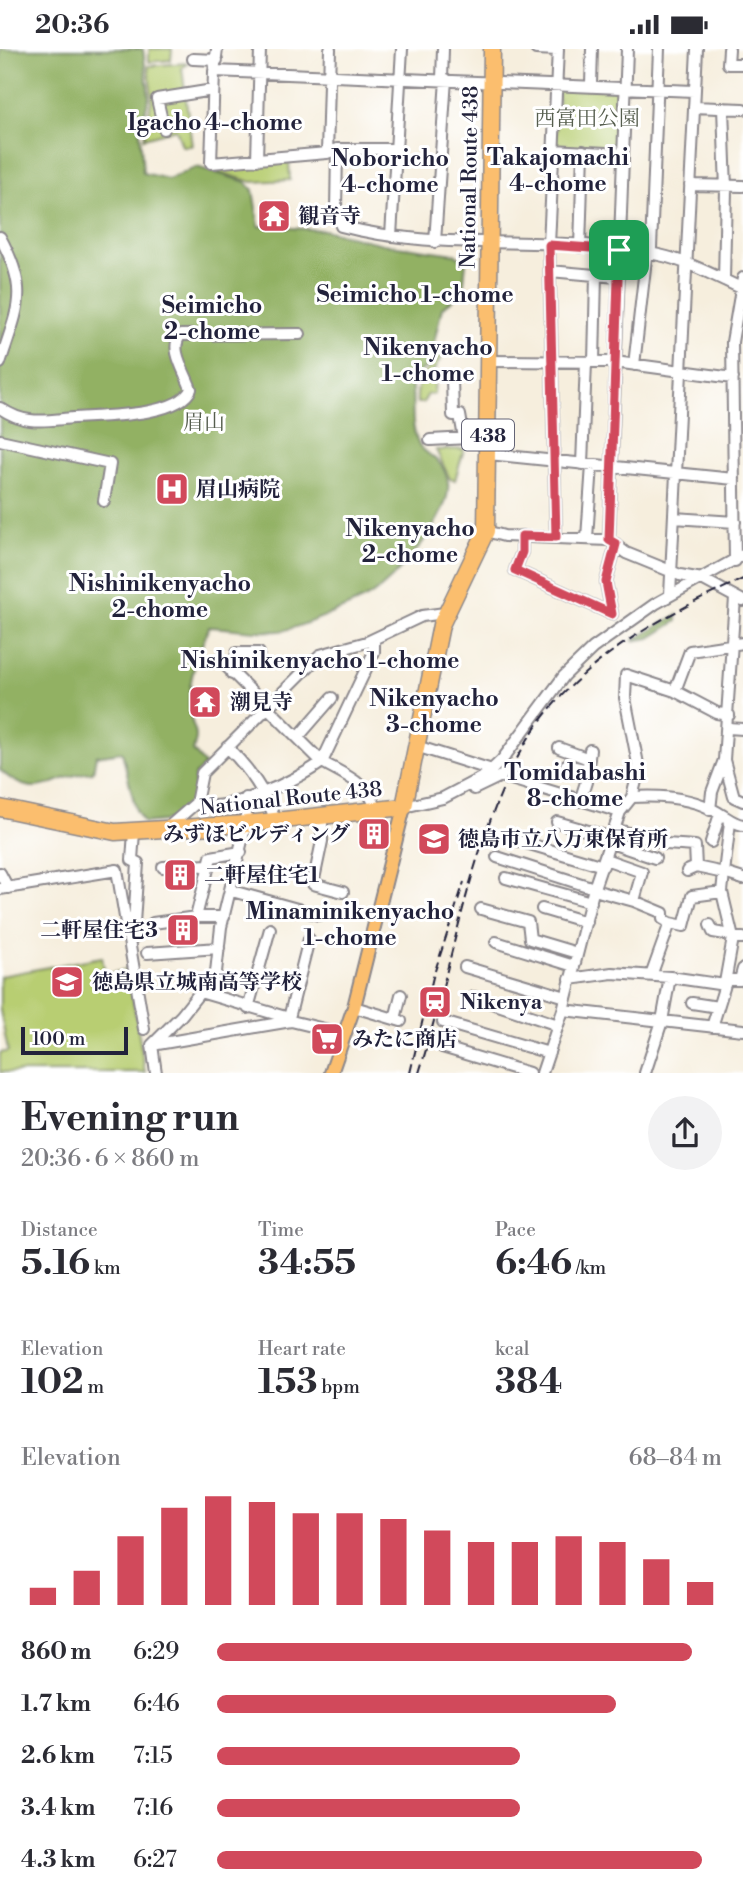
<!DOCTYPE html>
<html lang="en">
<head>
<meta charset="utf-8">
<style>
  body { margin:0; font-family:"Libre Bodoni","Noto Serif JP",serif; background:#f2f2f3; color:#2b2b33; height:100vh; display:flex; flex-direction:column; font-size:26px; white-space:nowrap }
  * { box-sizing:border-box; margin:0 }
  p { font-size:23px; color:#7c7c81 }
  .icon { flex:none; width:38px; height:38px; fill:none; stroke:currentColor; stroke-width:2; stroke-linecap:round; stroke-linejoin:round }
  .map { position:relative; height:1024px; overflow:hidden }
  .side { display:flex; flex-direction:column; background:#fff; flex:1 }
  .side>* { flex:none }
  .scale { position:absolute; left:21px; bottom:18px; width:107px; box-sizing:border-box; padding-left:7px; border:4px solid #22223b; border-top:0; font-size:19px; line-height:24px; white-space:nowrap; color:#22223b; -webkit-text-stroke:5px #fff; paint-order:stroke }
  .pin { position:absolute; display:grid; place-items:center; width:60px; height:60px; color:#fff; margin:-30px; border-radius:14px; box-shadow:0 4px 10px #0006 }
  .round { display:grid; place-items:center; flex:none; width:74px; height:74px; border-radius:37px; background:#f2f2f3 }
  .headline { display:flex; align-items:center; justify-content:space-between; height:119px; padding:0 21px }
  h1 { font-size:38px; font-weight:700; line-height:52px }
  .stats { display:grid; grid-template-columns:repeat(3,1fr); gap:10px; height:119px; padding:7px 21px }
  .stats div { display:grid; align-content:center }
  .stats b { font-size:35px; font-weight:700 }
  .stats small { font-size:19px; font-weight:400 }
  .stats p { font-size:19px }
  .chart { height:196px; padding:14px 21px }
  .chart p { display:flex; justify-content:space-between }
  .chart svg { width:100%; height:126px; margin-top:7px; stroke:#d1495b; stroke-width:6 }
  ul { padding:0 21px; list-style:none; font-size:23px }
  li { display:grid; grid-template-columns:112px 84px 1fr; align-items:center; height:52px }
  li i { height:18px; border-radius:9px; background:#d1495b }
  .status { display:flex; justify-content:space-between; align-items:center; height:49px; padding:0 35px; background:#fff; direction:ltr }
  .status svg { height:19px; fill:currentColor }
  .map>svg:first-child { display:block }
  .green { fill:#b8ce72; stroke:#6d7856; stroke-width:2 }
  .forest { fill:#92b164; stroke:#5a6a50; stroke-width:2 }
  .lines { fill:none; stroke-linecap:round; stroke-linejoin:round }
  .minor-casing { stroke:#8c888c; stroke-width:14 }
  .major-casing { stroke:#8c888c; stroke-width:16 }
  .highway-casing { stroke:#8c888c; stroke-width:19 }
  .minor { stroke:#fff; stroke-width:10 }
  .major { stroke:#fbbe6e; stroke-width:12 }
  .highway { stroke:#fbbe6e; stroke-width:16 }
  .rail { stroke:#22223b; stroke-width:2; stroke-dasharray:10 5; stroke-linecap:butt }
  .route-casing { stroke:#fff; stroke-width:14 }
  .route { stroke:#d1495b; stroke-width:9 }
  .labels { text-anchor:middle; stroke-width:6; stroke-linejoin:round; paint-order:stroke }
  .shield { fill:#fff; stroke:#646476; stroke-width:2 }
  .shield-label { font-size:19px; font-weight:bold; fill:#22223b }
  .park-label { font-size:21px; fill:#565e4e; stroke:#fff }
  .street-label { font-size:21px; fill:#22223b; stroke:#fff }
  .poi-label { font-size:21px; font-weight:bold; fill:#22223b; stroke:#fff; text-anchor:start }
  .neighbourhood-label { font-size:23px; font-weight:bold; fill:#22223b; stroke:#fff }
</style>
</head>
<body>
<div class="status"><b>20:36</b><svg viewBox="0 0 49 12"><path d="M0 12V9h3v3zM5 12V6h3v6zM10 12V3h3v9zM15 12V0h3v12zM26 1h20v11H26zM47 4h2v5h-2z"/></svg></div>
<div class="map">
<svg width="743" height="1024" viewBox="0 0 743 1024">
  <rect width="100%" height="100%" fill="#fff"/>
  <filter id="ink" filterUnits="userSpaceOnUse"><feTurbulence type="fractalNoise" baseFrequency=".0143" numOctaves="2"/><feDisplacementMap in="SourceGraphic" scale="14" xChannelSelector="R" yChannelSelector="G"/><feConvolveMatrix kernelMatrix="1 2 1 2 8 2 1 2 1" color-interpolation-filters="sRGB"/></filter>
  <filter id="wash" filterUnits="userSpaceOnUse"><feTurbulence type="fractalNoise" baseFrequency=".00686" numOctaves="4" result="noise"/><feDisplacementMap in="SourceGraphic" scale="28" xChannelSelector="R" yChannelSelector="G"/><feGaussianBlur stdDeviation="1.57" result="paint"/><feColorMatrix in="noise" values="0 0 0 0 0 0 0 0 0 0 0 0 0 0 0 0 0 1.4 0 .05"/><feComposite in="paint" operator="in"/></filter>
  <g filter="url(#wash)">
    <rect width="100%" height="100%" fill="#f6eedd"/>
    <path class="green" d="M 149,0 L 172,0 L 171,11 L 149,13 Z
      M 188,14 L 182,19 L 192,97 L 182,97 L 176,80 L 144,89 L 152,48 L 148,17 Z
      M 559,38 L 619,40 L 616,101 L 555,98 Z
      M 289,111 L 290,131 L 252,133 L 219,123 L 220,117 Z
      M 447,298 L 429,330 L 435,326 L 434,345 L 428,345 L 423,354 L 417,354 C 415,319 437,322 438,300 Z
      M 464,400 L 455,431 L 450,430 L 436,401 Z
      M 102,908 L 105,925 L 128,921 L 145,1023 L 0,1023 L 0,1004 L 8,1002 L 0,961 L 0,927 Z"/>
    <path class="forest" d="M 0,0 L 143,0 L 149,48 L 140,82 L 143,124 L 168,130 L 197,118 L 246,133 L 253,141 L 259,177 L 324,181 L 383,195 L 455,205 L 466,214 L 463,243 L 442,259 L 429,315 L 411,331 C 415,352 409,374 418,394 C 425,408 444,407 448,434 C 453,465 394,534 368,548 C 353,556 294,581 279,582 C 256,584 232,579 209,578 C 198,605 186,634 190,664 C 193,684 200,679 193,702 L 205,716 L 194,727 L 196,751 L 174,771 L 144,774 L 136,761 L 122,703 L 96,707 L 93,723 C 53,725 39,757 0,721 Z
      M 677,566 L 677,572 L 650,589 L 632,592 Z"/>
  </g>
  <g filter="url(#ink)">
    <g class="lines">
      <defs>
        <path id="minor" d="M 217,0 L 214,23 L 211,114 L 327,104 L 337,100 L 336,161 L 341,177 C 445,205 555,183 659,206 C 688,212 717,228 743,240
          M 536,0 L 558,1
          M 729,0 L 728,15 L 743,15
          M 193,10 L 217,11
          M 214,22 L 694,42
          M 442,30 L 443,0
          M 591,35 L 592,0
          M 694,58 L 743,60
          M 723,59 L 726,140 L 724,231
          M 164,80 L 157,50 L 213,41
          M 337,100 L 396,100
          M 553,101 L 623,105
          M 327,104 L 330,0
          M 257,111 L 260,0
          M 690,136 L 743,137
          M 391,187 L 402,0
          M 0,188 C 30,243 18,258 0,314
          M 435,193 L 446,30
          M 580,198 L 583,102
          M 550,222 L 617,228
          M 489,312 L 615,313 L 733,329
          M 594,313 L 596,226
          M 634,316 L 646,210 L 651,199 L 659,0
          M 452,330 L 453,366 L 460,366 L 464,389
          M 0,359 C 9,365 19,370 30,371 C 45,373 59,370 73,369 C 99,367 179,368 191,340 C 186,324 168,299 181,286 L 300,285
          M 0,391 L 110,415 L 104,452
          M 430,391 L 488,388
          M 488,405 L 734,430
          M 582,415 L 586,313
          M 674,469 L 735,473
          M 486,482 L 504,487 L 609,491 L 626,504 L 680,526 L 702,530 L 743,552
          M 522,487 L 522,503 L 515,521 L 612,565 L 606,533 L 616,495
          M 556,488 L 549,196 L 558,0
          M 587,489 L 592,416
          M 609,491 L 627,0
          M 735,512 L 732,293 L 743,229
          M 670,546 L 697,0
          M 735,549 L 724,711 L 734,748 L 743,752
          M 219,610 L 322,713 L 374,603 L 374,590
          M 232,625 L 237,604 L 259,604
          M 675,642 L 717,664 L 729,666
          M 728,679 L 743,680
          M 299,687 L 332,649
          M 416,697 L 492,721
          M 227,698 C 248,718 267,745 276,773
          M 559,699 L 589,710
          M 566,716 L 588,721
          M 474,740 L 501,727 L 620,763
          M 632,748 L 639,720 L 625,649 L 626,626 L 675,642 L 690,602 L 743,594
          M 580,752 L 586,733 L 590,701
          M 196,754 C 222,768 299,730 322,713 C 347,727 368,734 378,763
          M 404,758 L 443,749 L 485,727 L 502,711 L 564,627 L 593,599 L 655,555 L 743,506
          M 710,761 L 712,743 L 724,711
          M 322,769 L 322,792 L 313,835 L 343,843
          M 557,773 L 613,789
          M 730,773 L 724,824 L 743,830
          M 166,780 L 196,754 L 202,724 L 320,606 L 367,593 L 422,567 L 445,564
          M 615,780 L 666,795 L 695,797 L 696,818
          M 506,788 L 603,817
          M 711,793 L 720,765
          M 611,794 L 655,809
          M 497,808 L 594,839
          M 163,818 L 209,816
          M 687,822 L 696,818 L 724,824 L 722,843 L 733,889
          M 0,824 L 8,839
          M 506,829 L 591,853
          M 0,840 L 117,821 L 144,980
          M 594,841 L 634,852 L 642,823 L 605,810
          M 232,842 L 319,866
          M 634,852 L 663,864 L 663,870 L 670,874 L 652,924
          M 481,860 L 528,873 L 530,890 L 577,904
          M 542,860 L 586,873
          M 224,868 L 196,868 L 211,808 L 241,803
          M 153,874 L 196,868
          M 670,874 L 684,877 L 692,847 L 722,843
          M 710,876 L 713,883 L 732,886
          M 133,889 L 138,814 L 132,811 L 134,783
          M 496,893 L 574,917
          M 147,904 L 219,899
          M 465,918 L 566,948
          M 670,928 L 725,936
          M 570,930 L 612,924 L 670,928 L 662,972 L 645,1024
          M 726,931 L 740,931 L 743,920
          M 200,943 L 289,969
          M 474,948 L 558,976
          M 692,954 L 718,958
          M 354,958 L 401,972
          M 248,959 L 270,880
          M 563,961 L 594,839 L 620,763 L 632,748 C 661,746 693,748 719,764 C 728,769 732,774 743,776
          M 289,969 L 309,890
          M 395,970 L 401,946
          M 443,973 L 549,1004
          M 712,978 L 724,939 L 733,889 L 743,889
          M 152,996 L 291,972 L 345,985
          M 442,998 L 529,1024
          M 156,1024 L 152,996 L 181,967 L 216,923 L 221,878 L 246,775 L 246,749
          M 542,1024 L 563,961 L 743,981"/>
        <path id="major" d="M 331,1024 L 354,958 L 404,758"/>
        <path id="highway" d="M 0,759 L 115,783 L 246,775 L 404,758 L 441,576 L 486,482 L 492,0"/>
      </defs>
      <use href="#minor" class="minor-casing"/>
      <use href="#major" class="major-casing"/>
      <use href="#highway" class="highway-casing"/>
      <use href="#minor" class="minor"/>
      <use href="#major" class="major"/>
      <use href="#highway" class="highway"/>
      <path class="rail" d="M 410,1024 L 433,928 L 464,833
        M 419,1024 C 452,919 472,783 528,690 C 576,613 663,566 743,530"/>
    </g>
  </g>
  <g class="lines" filter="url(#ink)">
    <defs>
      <path id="route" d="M 549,196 L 619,201 L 609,491 L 616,495 L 606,533 L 612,565 L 515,521 L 522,503 L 522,487 L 556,488 Z"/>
    </defs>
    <use href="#route" class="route-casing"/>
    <use href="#route" class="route"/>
  </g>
  <defs>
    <symbol id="temple-square" viewBox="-11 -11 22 22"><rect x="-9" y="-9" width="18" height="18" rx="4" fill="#d1495b" stroke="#fff"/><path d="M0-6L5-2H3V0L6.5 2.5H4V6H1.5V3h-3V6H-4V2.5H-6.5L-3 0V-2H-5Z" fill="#fff"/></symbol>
    <symbol id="hospital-square" viewBox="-11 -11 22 22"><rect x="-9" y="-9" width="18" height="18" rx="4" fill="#d1495b" stroke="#fff"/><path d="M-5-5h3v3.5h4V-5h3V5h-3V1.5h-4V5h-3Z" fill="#fff"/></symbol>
    <symbol id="building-square" viewBox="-11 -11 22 22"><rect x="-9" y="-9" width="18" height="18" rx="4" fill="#d1495b" stroke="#fff"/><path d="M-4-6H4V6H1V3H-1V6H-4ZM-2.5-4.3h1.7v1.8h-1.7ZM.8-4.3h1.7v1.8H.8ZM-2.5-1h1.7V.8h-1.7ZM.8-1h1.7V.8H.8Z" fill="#fff"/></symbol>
    <symbol id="school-square" viewBox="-11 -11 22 22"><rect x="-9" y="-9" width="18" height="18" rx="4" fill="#d1495b" stroke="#fff"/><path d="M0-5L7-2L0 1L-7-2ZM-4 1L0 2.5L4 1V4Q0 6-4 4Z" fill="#fff"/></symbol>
    <symbol id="station-square" viewBox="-11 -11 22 22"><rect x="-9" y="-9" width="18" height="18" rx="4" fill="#d1495b" stroke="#fff"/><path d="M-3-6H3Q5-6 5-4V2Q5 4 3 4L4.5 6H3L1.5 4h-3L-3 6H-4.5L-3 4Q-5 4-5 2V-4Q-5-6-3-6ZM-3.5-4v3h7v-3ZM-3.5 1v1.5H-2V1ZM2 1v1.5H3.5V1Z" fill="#fff"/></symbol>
    <symbol id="supermarket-square" viewBox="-11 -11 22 22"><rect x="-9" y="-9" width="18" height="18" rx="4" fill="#d1495b" stroke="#fff"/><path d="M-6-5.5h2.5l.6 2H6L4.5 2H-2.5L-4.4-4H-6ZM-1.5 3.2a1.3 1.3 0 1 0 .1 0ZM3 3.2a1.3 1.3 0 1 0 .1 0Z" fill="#fff"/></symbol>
  </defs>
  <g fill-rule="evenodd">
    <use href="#temple-square" x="255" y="148" width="38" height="38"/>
    <use href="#hospital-square" x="153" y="421" width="38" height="38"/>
    <use href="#temple-square" x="186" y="634" width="38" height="38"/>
    <use href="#building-square" x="355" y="766" width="38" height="38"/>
    <use href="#school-square" x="415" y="771" width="38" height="38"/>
    <use href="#building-square" x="161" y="807" width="38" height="38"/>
    <use href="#building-square" x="164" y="862" width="38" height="38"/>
    <use href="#school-square" x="48" y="914" width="38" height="38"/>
    <use href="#station-square" x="416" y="934" width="38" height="38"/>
    <use href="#supermarket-square" x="308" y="971" width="38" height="38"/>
  </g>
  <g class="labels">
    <rect class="shield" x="462" y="370.5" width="52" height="31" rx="5"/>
    <g class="shield-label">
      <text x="488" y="393">438</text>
    </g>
    <g class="park-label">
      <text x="587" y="76">西富田公園</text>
      <text x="204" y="380">眉山</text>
    </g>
    <g class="street-label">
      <text transform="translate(469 128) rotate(-89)" y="7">National Route 438</text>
      <text transform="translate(291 749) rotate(-6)" y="7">National Route 438</text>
    </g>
    <g class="poi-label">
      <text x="298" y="174">観音寺</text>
      <text x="196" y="447">眉山病院</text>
      <text x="230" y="660">潮見寺</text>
      <text x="350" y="792" text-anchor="end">みずほビルディング</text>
      <text x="458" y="797">徳島市立八万東保育所</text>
      <text x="204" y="833">二軒屋住宅1</text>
      <text x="158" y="888" text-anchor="end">二軒屋住宅3</text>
      <text x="92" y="940">徳島県立城南高等学校</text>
      <text x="460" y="960">Nikenya</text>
      <text x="352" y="997">みたに商店</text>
    </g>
    <g class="neighbourhood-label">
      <text x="215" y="81">Igacho 4-chome</text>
      <text x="558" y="116">Takajomachi<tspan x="558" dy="26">4-chome</tspan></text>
      <text x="390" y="117">Noboricho<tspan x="390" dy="26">4-chome</tspan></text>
      <text x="415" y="253">Seimicho 1-chome</text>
      <text x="212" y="264">Seimicho<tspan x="212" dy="26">2-chome</tspan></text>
      <text x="428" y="306">Nikenyacho<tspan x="428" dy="26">1-chome</tspan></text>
      <text x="410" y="487">Nikenyacho<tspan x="410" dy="26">2-chome</tspan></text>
      <text x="160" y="542">Nishinikenyacho<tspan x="160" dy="26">2-chome</tspan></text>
      <text x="320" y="619">Nishinikenyacho 1-chome</text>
      <text x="434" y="657">Nikenyacho<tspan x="434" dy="26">3-chome</tspan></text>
      <text x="575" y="731">Tomidabashi<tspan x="575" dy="26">8-chome</tspan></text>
      <text x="350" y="870">Minaminikenyacho<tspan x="350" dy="26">1-chome</tspan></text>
    </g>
  </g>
</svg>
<div class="scale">100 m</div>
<div class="pin" style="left:619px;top:201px;background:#1e9e55"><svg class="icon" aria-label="arrive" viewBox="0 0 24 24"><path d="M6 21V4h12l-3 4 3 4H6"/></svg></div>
</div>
<section class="side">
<div class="headline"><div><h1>Evening run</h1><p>20:36 · 6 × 860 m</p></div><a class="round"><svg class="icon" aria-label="share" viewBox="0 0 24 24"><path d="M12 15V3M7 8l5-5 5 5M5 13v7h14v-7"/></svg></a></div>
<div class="stats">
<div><p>Distance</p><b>5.16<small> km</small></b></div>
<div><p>Time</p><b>34:55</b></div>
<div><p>Pace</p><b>6:46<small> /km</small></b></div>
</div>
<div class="stats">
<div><p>Elevation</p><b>102<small> m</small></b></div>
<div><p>Heart rate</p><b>153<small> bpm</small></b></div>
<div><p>kcal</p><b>384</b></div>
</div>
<div class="chart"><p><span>Elevation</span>68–84 m</p>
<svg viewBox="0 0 160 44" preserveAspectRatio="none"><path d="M5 44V38M15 44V32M25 44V20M35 44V10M45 44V6M55 44V8M65 44V12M75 44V12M85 44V14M95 44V18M105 44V22M115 44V22M125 44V20M135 44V22M145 44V28M155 44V36"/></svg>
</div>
<ul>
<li><b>860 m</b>6:29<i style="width:94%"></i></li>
<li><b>1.7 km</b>6:46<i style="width:79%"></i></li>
<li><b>2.6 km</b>7:15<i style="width:60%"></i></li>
<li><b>3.4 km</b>7:16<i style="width:60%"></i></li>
<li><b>4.3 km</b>6:27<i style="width:96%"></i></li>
</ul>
</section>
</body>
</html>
